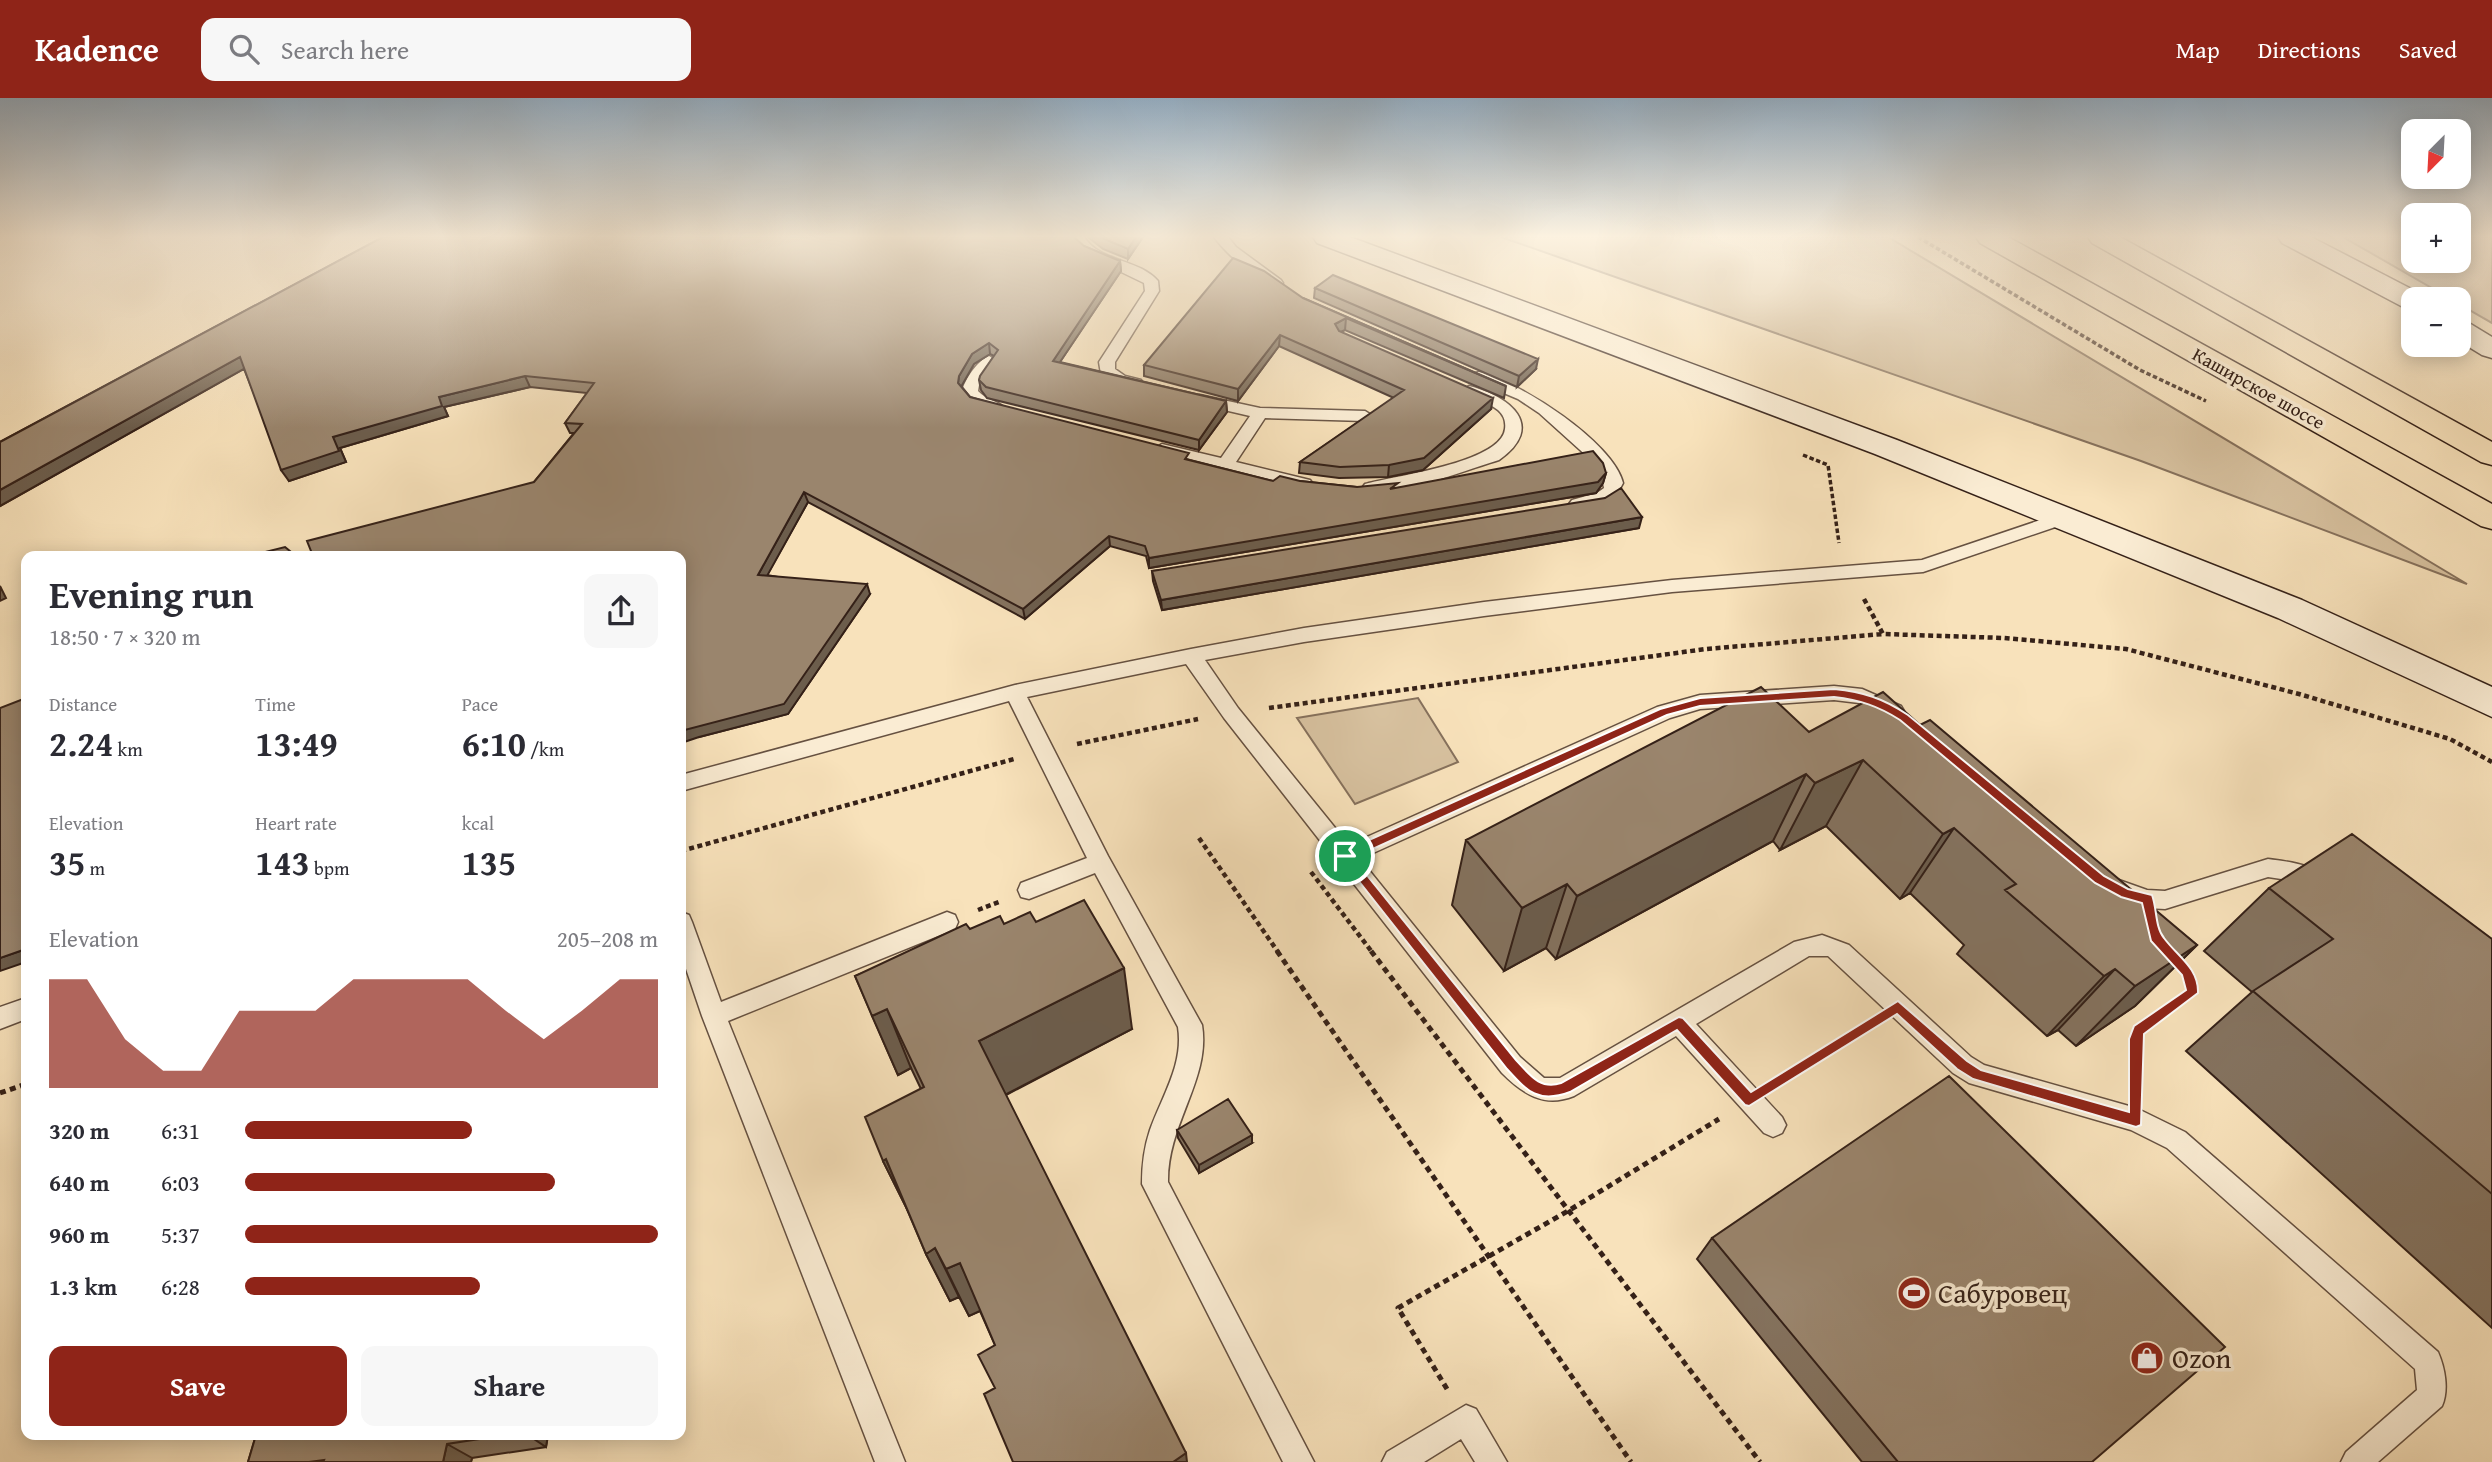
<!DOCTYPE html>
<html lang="en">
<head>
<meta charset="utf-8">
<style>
  body { margin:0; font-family:"Gentium Book Plus",serif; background:#f7f7f7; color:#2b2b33; height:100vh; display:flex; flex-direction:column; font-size:26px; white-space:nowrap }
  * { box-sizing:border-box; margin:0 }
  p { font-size:23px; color:#7c7c81 }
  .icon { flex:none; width:38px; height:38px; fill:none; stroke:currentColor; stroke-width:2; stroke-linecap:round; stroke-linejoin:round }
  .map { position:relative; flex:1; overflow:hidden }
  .drawer { position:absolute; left:21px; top:453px; width:665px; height:889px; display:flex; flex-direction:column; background:#fff; border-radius:14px; box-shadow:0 4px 18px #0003 }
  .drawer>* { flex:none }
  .needle { width:46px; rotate:204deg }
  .tools { position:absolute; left:2401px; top:21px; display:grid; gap:14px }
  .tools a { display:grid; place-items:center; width:70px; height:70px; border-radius:14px; background:#fff; box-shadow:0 4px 18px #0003; font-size:35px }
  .pin { position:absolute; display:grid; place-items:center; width:60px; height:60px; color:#fff; margin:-30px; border:4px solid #fff; border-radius:50%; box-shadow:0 2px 7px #0007 }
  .round { display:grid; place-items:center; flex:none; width:74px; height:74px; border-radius:14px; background:#f7f7f7 }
  .summary { display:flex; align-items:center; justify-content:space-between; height:119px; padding:0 28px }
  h1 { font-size:38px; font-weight:700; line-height:52px }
  .stats { display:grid; grid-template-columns:repeat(3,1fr); gap:10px; height:119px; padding:7px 28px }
  .stats div { display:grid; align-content:center }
  .stats b { font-size:35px; font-weight:700 }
  .stats small { font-size:19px; font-weight:400 }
  .stats p { font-size:19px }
  .chart { height:196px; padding:14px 28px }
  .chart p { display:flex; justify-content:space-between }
  .chart svg { width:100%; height:126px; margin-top:7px; fill:#8f2418; opacity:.7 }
  .action { display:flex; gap:14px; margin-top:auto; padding:14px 28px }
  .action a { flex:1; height:80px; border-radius:14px; background:#8f2418; color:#fff; font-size:28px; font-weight:700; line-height:80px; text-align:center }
  .action a+a { background:#f7f7f7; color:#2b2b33 }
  ul { padding:0 28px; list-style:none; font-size:23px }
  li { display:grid; grid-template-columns:112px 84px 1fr; align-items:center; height:52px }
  li i { height:18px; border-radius:9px; background:#8f2418 }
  header { display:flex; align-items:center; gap:42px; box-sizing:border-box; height:98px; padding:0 35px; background:#8f2418; color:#fff }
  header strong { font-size:33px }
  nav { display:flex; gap:38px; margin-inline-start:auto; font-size:24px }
  .search { width:490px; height:63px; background:#f7f7f7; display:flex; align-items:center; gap:18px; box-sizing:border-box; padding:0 24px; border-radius:14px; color:#7c7c81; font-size:26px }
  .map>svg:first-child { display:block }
  .green { fill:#d7c19f; stroke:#86715c; stroke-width:2 }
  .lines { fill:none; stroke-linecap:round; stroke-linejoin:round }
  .service-casing { stroke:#665141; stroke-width:3 }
  .secondary-casing { stroke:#352118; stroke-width:3 }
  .primary-casing { stroke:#352118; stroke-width:3 }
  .path-far2 { stroke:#352118; stroke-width:3.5; stroke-dasharray:4.5 2.5; stroke-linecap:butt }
  .path-far1 { stroke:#352118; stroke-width:4.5; stroke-dasharray:5 3.5; stroke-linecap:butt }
  .path { stroke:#352118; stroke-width:5; stroke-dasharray:6 4.5; stroke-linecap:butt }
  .service { fill:#faecd3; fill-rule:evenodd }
  .secondary { fill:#faecd3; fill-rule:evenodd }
  .primary { fill:#f8e2bb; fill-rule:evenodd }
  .wall { fill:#84725e; stroke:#352118; stroke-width:2 }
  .shaded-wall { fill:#6c5d4c; stroke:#352118; stroke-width:2 }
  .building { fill:#9a856d; stroke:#352118; stroke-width:2 }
  .route { fill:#8f2418; stroke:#fff; stroke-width:2; fill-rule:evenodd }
  .labels { text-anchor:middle; stroke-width:7; stroke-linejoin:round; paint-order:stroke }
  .far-street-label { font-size:19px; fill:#352118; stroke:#faecd3 }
  .near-poi-label { font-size:28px; fill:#352118; stroke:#faecd3; text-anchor:start }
</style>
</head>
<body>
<header>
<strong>Kadence</strong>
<div class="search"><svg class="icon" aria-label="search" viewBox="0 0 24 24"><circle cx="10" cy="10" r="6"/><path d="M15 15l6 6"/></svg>Search here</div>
<nav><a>Map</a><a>Directions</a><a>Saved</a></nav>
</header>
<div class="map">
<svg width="2492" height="1364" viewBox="0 0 2492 1364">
  <rect width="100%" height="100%" fill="#f8e2bb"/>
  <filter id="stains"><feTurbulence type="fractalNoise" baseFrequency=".00286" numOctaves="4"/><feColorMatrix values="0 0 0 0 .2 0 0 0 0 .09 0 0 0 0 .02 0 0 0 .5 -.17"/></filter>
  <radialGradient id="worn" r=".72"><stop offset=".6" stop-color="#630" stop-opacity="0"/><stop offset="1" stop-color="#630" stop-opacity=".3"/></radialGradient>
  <path class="green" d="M 1501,139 L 1888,139 L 2467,486 L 2141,363 Z
    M 2343,139 L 2413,139 L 2413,163 L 2459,163 L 2459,139 L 2492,139 L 2492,225 L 2459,206 L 2459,201 L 2451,201 Z
    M 1418,600 L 1458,664 L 1355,706 L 1297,620 Z"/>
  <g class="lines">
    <defs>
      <path id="service" d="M 1070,139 L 1084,139 C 1100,164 1139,161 1158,183 L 1159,193 L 1115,264 L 1115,271 L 1125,278 L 1141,282 L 1143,285 L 1141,288 C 1127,292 1113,284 1101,276 L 1099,264 L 1145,193 L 1144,185 L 1084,156 Z
        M 1214,139 L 1228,139 L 1236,149 L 1281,182 L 1283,185 L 1281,188 C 1264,192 1224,153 1214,139 Z
        M 989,258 L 997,263 L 979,287 L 978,293 C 986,302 999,303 1006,311 L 998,316 L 974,308 L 962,294 C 964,282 978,262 989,258 Z
        M 1479,274 C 1520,284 1613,344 1623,385 L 1615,400 L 1587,410 L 1572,410 L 1569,406 L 1572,402 L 1597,395 L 1604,390 L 1600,370 L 1539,315 L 1518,301 L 1473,282 L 1471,279 L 1473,276 Z
        M 1469,288 C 1510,298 1547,328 1499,362 C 1469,371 1392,401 1365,394 L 1362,390 L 1365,386 C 1393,378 1501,365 1505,331 C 1506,324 1504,317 1498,312 C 1488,304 1474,301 1463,296 L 1461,293 Z
        M 1200,297 L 1260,310 L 1365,313 L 1373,318 L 1365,323 L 1265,320 L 1236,364 L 1310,382 L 1313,386 L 1304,392 L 1156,355 L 1154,351 L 1162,346 L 1221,360 L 1250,318 L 1194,305 L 1192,302 L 1194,299 Z
        M 2061,415 L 2067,417 L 2070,421 L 2067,425 L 1923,474 L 1672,494 L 1484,518 L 1304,544 L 1205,562 L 1238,610 L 1349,747 L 1657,609 L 1700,597 L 1834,588 L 1862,591 L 1901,608 L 1904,613 L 1901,618 L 1894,621 L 1859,605 L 1834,602 L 1700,611 L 1670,620 L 1360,761 L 1520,959 L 1544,980 L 1560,980 L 1794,844 L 1822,837 L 1849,847 L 1971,959 L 1984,967 L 2136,1010 L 2185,1034 L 2438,1254 C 2445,1270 2449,1292 2442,1308 L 2378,1364 L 2341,1364 L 2346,1354 L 2417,1292 L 2415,1271 L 2167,1050 L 2131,1032 L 1969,985 L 1953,975 L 1828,858 L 1809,858 L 1696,926 L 1782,1019 L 1786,1027 L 1782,1035 L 1773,1039 L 1764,1035 L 1676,938 L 1574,998 C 1544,1010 1523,996 1502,975 L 1224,620 L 1186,566 L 1027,599 L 1108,758 L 1202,927 C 1211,981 1167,1026 1168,1084 L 1314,1364 L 1283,1364 L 1142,1086 C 1142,1067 1144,1050 1150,1032 C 1162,998 1184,966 1178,929 L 1095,775 L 1029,801 L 1021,799 L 1018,792 L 1021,785 L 1087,760 L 1009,603 L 681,693 L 681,677 L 1015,587 L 1191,551 L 1304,530 L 1484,504 L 1672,482 L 1922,462 Z
        M 2268,761 C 2289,764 2319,766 2329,787 L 2326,794 L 2318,796 L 2294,783 L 2268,779 L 2165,811 L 2147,810 L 2108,797 L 2105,790 L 2108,783 L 2116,781 L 2147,792 L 2165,793 Z
        M 681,814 L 689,817 L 692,824 L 721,904 L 947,814 L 955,817 L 958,824 L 955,831 L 728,923 L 905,1364 L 875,1364 L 702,918 L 681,856 Z
        M 26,900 L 26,921 L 0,931 L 0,909 Z
        M 1466,1307 L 1476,1311 L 1507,1364 L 1475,1364 L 1461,1341 L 1424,1364 L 1382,1364 L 1387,1354 Z"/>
      <path id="secondary" d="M 1313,139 L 1350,139 L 1897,342 L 2302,502 L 2492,589 L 2492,619 L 2278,520 L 1875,356 L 1317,145 Z
        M 2278,139 L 2311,139 L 2423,197 L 2426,201 L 2413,201 L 2413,211 L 2403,209 L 2282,145 Z
        M 2459,223 L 2469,225 L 2492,239 L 2492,260 L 2482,257 L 2459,243 Z"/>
      <path id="primary" d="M 1976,139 L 2008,139 L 2492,406 L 2492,431 L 2481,428 L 1980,145 Z
        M 2088,139 L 2120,139 L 2492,344 L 2492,367 L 2481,364 L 2092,145 Z"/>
    </defs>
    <use href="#service" class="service-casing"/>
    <use href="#secondary" class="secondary-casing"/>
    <use href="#primary" class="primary-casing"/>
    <path class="path-far2" d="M 1918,139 L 2140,272 L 2206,303
      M 1803,357 L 1828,367 L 1839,445"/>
    <path class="path-far1" d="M 1864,501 L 1883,536 L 2004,540 L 2126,551 L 2299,596 L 2450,641 L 2492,664
      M 1269,610 L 1706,551 L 1883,536
      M 1077,646 L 1198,621
      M 1199,740 L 1278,854
      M 681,753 L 1014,661
      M 1311,774 L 1372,854
      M 978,812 L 999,804"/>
    <path class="path" d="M 1277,853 L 1631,1364
      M 1371,853 L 1760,1364
      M 1780,983 L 1868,928
      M 2136,985 L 2135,941 L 2139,933 L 2192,895 L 2188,877 L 2176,863
      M 0,995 L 26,986
      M 1447,1291 L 1398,1210 L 1568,1113 L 1719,1021"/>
    <use href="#service" class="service"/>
    <use href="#secondary" class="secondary"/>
    <use href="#primary" class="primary"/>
  </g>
  <path class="wall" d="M 383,139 L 1084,148 L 1120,163 L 1121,173 L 1060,264 L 1226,303 L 1227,314 L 1199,352 L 987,300 L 981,292 L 979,282 L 994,258 L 990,256 L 974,266 L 961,288 L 970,299 L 1190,362 L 1273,383 L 1300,383 L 1357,389 L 1397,390 L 1606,375 L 1603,385 L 1596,395 L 1149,470 L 1146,458 L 1110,448 L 1025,521 L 808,404 L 767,477 L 870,496 L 788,616 L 699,639 L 534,384 L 574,335 L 570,335 L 565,325 L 587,295 L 530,289 L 444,309 L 448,318 L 340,350 L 346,364 L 289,383 L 244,271 L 0,408 L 0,344 Z
    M 1088,139 L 1143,139 L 1128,161 L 1103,151 Z
    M 1315,190 L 1536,271 L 1517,289 L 1314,200 Z
    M 1303,200 L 1506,288 L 1504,300 L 1345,232 L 1340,234 L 1491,311 L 1423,372 L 1388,379 L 1339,380 L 1299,375 L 1300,364 L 1394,300 L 1279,248 L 1238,303 L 1144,278 L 1144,267 Z
    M 1639,430 L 1162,512 L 1153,483 L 1152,473 Z
    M 1920,627 L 2197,847 L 2135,908 L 2076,948 L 2058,932 L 2047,938 L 1957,856 L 1964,847 L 1910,795 L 1900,801 L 1826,728 L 1780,752 L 1773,743 L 1556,861 L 1546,850 L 1504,873 L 1452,807 L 1466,742 L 1809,634 Z
    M 2269,790 L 2492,841 L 2492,1230 L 2186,953 L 2252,894 L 2204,853 Z
    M 1036,824 L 1132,931 L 1006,997 L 995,1290 L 995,1247 L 980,1213 L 969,1218 L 959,1199 L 950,1203 L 926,1156 L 906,1109 L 883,1063 L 921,991 L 911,970 L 898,977 L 855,878 L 970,831 L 1004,826 Z
    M 1177,1032 L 1252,1045 L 1199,1075 L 1178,1040 Z
    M 1712,1140 L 2092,1364 L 1862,1364 L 1697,1161 Z
    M 256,1337 L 548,1337 L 546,1349 L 472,1360 L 471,1364 L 248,1364 Z"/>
  <path class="shaded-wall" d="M 1136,139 L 1143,139 L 1128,161 L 1128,151 Z
    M 1120,163 L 1121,173 L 1054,273 L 1053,263 Z
    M 1346,220 L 1345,232 L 1334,237 L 1335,226 Z
    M 1280,237 L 1279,248 L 1238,303 L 1238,291 Z
    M 989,245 L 990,256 L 974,266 L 961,289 L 958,285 L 959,278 L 972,256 Z
    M 240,259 L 247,269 L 0,408 L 0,392 Z
    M 1538,261 L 1536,271 L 1517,289 L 1519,278 Z
    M 525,278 L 530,289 L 444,309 L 448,318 L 340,350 L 346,364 L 289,383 L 281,372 L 333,339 L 439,299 Z
    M 1493,300 L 1491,311 L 1423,372 L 1388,379 L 1389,367 Z
    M 1226,303 L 1227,314 L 1199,352 L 1199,342 Z
    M 1606,375 L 1603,385 L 1596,395 L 1149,470 L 1149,460 Z
    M 804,394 L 808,404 L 762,487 L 758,477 Z
    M 1642,419 L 1639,430 L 1162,512 L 1161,502 Z
    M 1109,438 L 1110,448 L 1025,521 L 1023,511 Z
    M 867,486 L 870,496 L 788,616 L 699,639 L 681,645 L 681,633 Z
    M 0,488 L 6,500 L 0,503 Z
    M 1863,662 L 1826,728 L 1780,752 L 1815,685 Z
    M 1806,676 L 1773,743 L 1556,861 L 1577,798 Z
    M 1954,730 L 1910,795 L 1900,801 L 1943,736 Z
    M 1567,786 L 1546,850 L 1504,873 L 1522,810 Z
    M 2197,847 L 2135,908 L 2076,948 L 2135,888 Z
    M 26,851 L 26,864 L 0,873 L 0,860 Z
    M 1124,870 L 1132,931 L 997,1001 L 979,943 Z
    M 2115,871 L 2058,932 L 2047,938 L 2104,878 Z
    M 887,911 L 911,970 L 898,977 L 872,918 Z
    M 1252,1037 L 1252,1045 L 1199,1075 L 1199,1067 Z
    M 886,1061 L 909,1115 L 883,1063 Z
    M 935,1150 L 959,1199 L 950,1203 L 926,1156 Z
    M 960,1165 L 982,1212 L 969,1218 L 946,1171 Z
    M 528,1337 L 548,1337 L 546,1349 Z
    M 447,1346 L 472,1360 L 471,1364 L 443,1364 Z
    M 1186,1355 L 1187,1364 L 1173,1364 Z"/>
  <path class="building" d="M 383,139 L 1074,139 L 1084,148 L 1120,163 L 1053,263 L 1226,303 L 1199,342 L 986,289 L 979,282 L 980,278 L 998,252 L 989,245 L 972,256 L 959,278 L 958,285 L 970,299 L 1189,355 L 1185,361 L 1273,383 L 1280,378 L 1300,383 L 1357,389 L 1398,385 L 1390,391 L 1593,353 L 1603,365 L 1606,375 L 1598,384 L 1149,460 L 1145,448 L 1109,438 L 1023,511 L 804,394 L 758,477 L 867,486 L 784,606 L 681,633 L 681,458 L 313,458 L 307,443 L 534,384 L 582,326 L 565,325 L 594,285 L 525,278 L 439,299 L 442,308 L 333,339 L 339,353 L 281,372 L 240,259 L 0,392 L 0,344 Z
    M 1100,139 L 1136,139 L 1128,151 Z
    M 1233,160 L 1264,173 L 1303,200 L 1506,288 L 1346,220 L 1335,226 L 1339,233 L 1493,300 L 1424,360 L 1389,367 L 1340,369 L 1300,364 L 1404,292 L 1280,237 L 1238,291 L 1144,267 Z
    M 1333,177 L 1538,261 L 1519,278 L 1315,190 Z
    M 1621,390 L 1642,419 L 1161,502 L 1152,473 L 1605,400 Z
    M 285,449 L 296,458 L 249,458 Z
    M 1761,589 L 1809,634 L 1883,594 L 1920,627 L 1930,622 L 2197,847 L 2135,888 L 2115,871 L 2104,878 L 2005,792 L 2016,786 L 1954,730 L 1943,736 L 1863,662 L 1815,685 L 1806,676 L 1577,798 L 1567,786 L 1522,810 L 1466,742 Z
    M 26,600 L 26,851 L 0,860 L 0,610 Z
    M 2352,736 L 2492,841 L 2492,1096 L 2253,893 L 2333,841 L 2269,790 Z
    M 1084,802 L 1124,870 L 979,943 L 1186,1355 L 1173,1364 L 1013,1364 L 984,1296 L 995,1290 L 978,1257 L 995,1247 L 960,1165 L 946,1171 L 935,1150 L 926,1156 L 886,1061 L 883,1063 L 865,1019 L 924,989 L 887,911 L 872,918 L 855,878 L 966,826 L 970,831 L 1000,818 L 1004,826 L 1030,814 L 1036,824 Z
    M 1949,978 L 2225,1249 L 2092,1364 L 1898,1364 L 1712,1140 Z
    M 1228,1001 L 1252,1037 L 1199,1067 L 1177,1032 Z
    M 256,1337 L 506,1337 L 447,1346 L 443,1364 L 323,1364 L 324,1362 L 309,1364 L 248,1364 Z"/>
  <linearGradient id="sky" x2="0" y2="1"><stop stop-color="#94acc0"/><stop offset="0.42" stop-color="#fcf2e0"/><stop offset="1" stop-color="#fcf2e0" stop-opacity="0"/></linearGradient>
  <rect width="2492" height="330" fill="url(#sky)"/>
  <path class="route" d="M 1834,591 C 1863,594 1883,600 1908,617 L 2104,778 L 2128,791 L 2152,797 C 2157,810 2155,829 2164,840 C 2177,858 2199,870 2198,895 L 2144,936 L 2141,1027 L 2136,1029 L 1973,981 L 1957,971 L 1897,916 L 1749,1008 L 1745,1007 L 1677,932 L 1570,994 C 1538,1006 1527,993 1507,971 L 1339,758 L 1340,755 L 1660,611 L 1700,600 ZM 1834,599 C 1860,602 1878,608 1900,622 L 2095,785 L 2121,799 L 2142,805 L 2151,843 L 2182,877 L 2186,892 L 2134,928 L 2129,941 L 2129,1014 L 1981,972 L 1967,963 L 1898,903 L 1751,994 L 1683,920 L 1679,919 L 1561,985 C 1540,992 1530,977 1516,962 L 1353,760 L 1667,617 L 1700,608 Z"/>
  <defs>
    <symbol id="stadium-disc" viewBox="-11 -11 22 22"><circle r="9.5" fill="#8f2418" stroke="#faecd3"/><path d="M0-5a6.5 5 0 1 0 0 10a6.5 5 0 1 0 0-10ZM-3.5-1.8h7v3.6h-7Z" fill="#fff"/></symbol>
    <symbol id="shop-disc" viewBox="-11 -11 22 22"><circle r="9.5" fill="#8f2418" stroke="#faecd3"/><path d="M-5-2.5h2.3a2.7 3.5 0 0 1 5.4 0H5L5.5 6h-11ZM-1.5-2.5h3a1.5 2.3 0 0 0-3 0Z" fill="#fff"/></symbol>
  </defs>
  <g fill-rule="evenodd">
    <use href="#stadium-disc" x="1895" y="1176" width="38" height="38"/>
    <use href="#shop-disc" x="2128" y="1241" width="38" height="38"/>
  </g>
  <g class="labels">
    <g class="far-street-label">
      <text transform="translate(2259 290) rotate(29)" y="7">Каширское шоссе</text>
    </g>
    <g class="near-poi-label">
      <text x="1938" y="1205">Сабуровец</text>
      <text x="2172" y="1270">Ozon</text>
    </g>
  </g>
  <rect width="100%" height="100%" filter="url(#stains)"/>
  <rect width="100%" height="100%" fill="url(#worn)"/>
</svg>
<div class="tools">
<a><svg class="needle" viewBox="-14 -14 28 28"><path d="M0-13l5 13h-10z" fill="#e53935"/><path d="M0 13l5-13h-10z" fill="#7c7c81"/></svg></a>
<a>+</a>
<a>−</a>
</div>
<div class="pin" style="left:1345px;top:758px;background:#1e9e55"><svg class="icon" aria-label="arrive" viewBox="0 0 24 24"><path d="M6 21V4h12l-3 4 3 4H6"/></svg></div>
<section class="drawer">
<div class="summary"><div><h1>Evening run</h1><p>18:50 · 7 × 320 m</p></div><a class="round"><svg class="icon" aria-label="share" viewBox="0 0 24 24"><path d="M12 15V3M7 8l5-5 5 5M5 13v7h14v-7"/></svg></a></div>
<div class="stats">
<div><p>Distance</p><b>2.24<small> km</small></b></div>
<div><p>Time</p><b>13:49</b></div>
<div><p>Pace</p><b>6:10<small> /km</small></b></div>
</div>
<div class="stats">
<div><p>Elevation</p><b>35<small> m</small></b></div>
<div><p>Heart rate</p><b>143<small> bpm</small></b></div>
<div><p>kcal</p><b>135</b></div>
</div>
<div class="chart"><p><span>Elevation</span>205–208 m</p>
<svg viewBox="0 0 160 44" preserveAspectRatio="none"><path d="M0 44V6L10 6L20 27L30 38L40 38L50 17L60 17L70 17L80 6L90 6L100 6L110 6L120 17L130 27L140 17L150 6L160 6V44z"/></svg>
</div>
<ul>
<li><b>320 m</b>6:31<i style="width:55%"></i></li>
<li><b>640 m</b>6:03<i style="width:75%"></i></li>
<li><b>960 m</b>5:37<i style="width:100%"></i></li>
<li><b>1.3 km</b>6:28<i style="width:57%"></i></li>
</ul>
<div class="action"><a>Save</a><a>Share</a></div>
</section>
</div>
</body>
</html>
